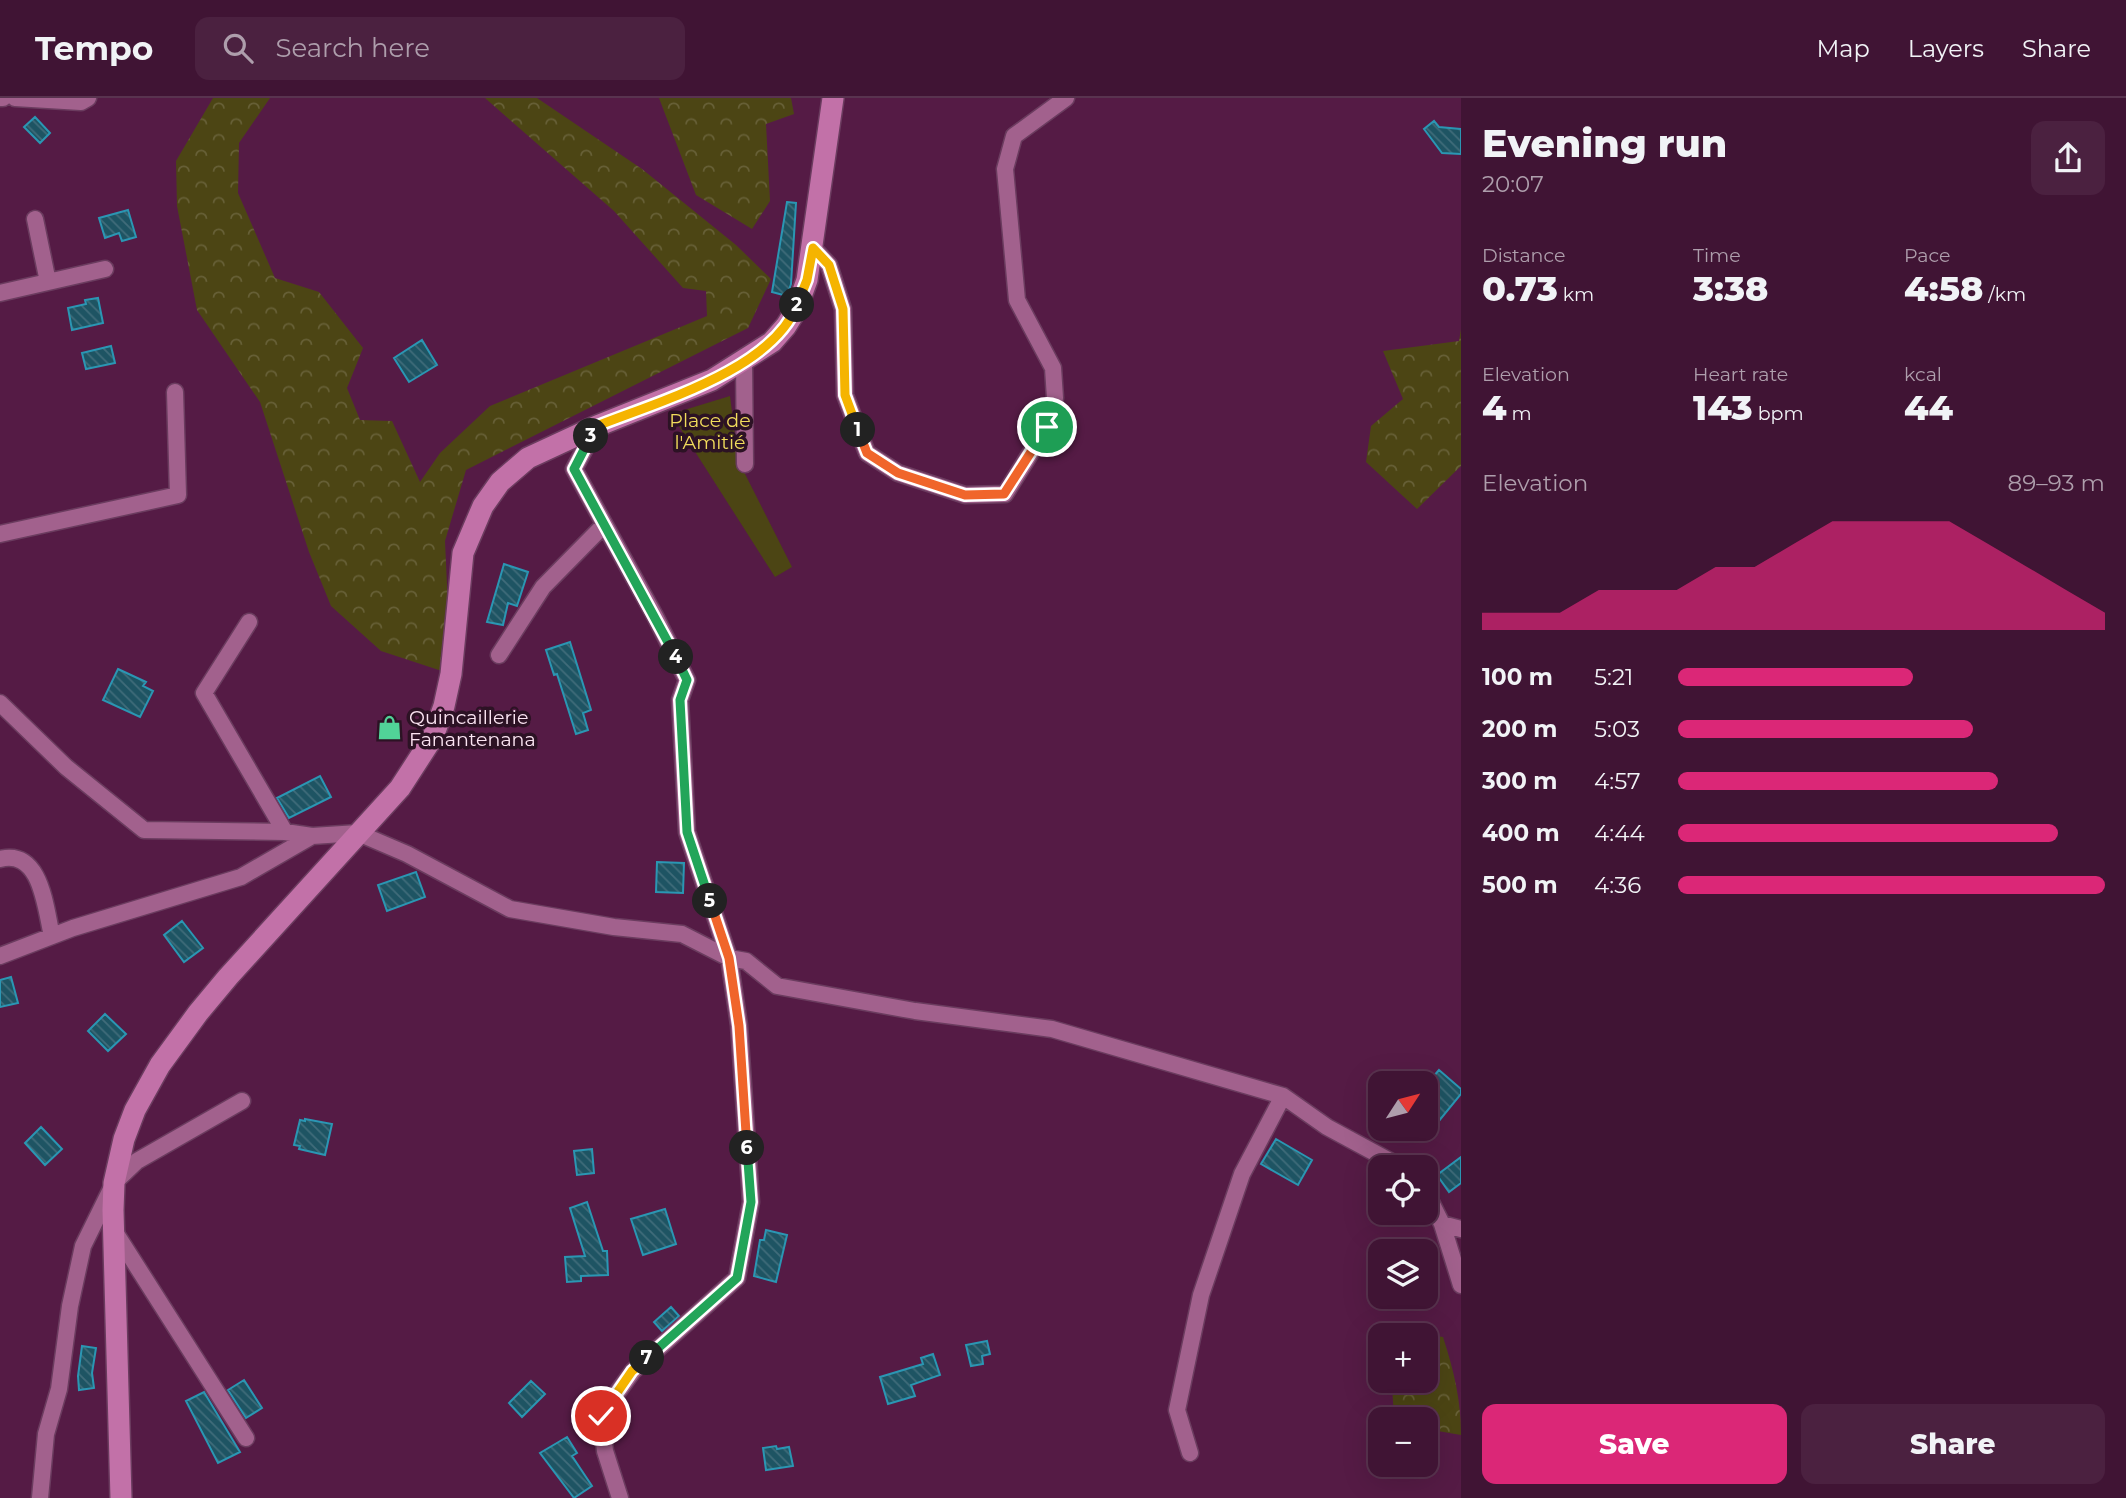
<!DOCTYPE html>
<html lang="en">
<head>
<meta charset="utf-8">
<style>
  body { margin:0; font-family:Montserrat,sans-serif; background:#4b2140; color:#f1f3f6; height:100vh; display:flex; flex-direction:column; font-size:26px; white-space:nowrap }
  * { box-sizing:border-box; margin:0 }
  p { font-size:23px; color:#ae9eac }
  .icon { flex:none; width:38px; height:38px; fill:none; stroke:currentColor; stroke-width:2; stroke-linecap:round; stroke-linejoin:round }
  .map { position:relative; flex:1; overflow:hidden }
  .drawer { display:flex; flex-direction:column; background:#401434; width:665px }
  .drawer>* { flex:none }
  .needle { width:46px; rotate:54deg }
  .buttons { position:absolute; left:1368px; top:973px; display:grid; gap:14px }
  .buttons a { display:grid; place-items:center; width:70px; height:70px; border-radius:14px; background:#401434; box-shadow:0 7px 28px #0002,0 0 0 2px #59334f; font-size:35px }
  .pin { position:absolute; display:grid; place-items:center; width:60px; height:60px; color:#fff; margin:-30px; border:4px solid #fff; border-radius:50%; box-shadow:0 2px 7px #0007 }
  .km { position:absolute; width:35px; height:35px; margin:-18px; border-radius:50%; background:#222; color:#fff; font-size:19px; line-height:35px; text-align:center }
  .round { display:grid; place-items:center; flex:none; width:74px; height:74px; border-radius:14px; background:#4b2140 }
  .head { display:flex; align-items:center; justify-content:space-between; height:119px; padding:0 21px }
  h1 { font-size:38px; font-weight:800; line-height:52px }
  .figures { display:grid; grid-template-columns:repeat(3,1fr); gap:10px; height:119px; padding:7px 21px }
  .figures div { display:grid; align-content:center }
  .figures b { font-size:35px; font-weight:800 }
  .figures small { font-size:19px; font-weight:400 }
  .figures p { font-size:19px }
  .chart { height:196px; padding:14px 21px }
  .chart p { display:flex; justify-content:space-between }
  .chart svg { width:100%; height:126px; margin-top:7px; fill:#db2777; opacity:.7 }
  .primary-button { display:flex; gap:14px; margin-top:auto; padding:14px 21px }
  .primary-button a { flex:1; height:80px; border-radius:14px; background:#db2777; color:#fff; font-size:28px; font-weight:800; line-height:80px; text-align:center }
  .primary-button a+a { background:#4b2140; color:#f1f3f6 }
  ul { padding:0 21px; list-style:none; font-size:23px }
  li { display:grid; grid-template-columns:112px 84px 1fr; align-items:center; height:52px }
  li i { height:18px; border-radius:9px; background:#db2777 }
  header { display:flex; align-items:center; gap:42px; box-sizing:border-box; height:98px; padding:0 35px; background:#401434; border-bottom:2px solid #59334f }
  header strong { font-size:33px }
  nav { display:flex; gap:38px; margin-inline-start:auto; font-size:24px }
  .search { width:490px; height:63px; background:#4b2140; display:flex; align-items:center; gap:18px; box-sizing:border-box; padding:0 24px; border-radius:14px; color:#ae9eac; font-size:26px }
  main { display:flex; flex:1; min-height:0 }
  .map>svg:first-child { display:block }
  .forest { fill:url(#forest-crowns) }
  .park { fill:#4c4514 }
  .building { fill:url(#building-back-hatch); stroke:#2b96b3; stroke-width:2 }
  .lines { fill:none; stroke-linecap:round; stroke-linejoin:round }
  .street-casing { stroke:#6b3c5f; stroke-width:19 }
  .primary-casing { stroke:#6b3c5f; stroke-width:24 }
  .street { stroke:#a2618d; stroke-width:16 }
  .primary { stroke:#c271a8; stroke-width:21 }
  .split-1-casing { stroke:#fff; stroke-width:14 }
  .split-2-casing { stroke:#fff; stroke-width:14 }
  .split-3-casing { stroke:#fff; stroke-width:14 }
  .split-4-casing { stroke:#fff; stroke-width:14 }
  .split-5-casing { stroke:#fff; stroke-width:14 }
  .split-6-casing { stroke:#fff; stroke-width:14 }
  .split-7-casing { stroke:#fff; stroke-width:14 }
  .split-8-casing { stroke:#fff; stroke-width:14 }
  .split-1 { stroke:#f0652b; stroke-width:9 }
  .split-2 { stroke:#f5b400; stroke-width:9 }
  .split-3 { stroke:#f5b400; stroke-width:9 }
  .split-4 { stroke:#22a559; stroke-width:9 }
  .split-5 { stroke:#22a559; stroke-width:9 }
  .split-6 { stroke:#f0652b; stroke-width:9 }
  .split-7 { stroke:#22a559; stroke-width:9 }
  .split-8 { stroke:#f5b400; stroke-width:9 }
  .labels { text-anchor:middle; stroke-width:7; stroke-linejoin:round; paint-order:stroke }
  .park-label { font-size:19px; fill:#f1dc5c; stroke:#2c1224 }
  .poi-label { font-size:19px; fill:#fce5f3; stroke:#2c1224; text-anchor:start }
</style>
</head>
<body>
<header>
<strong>Tempo</strong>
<div class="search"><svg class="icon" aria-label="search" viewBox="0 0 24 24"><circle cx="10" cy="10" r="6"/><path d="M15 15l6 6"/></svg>Search here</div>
<nav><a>Map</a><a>Layers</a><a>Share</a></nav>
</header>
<main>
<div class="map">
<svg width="1461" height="1400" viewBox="0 0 1461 1400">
  <defs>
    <pattern id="forest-crowns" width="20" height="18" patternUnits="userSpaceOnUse" patternTransform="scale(1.75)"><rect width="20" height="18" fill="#4c4514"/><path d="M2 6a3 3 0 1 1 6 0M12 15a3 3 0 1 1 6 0" fill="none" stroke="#676037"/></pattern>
    <pattern id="building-back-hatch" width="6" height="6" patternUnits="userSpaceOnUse" patternTransform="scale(1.75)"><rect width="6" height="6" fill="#1e5463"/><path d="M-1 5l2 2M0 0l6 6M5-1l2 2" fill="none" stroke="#406c7a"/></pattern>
  </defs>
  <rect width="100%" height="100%" fill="#551b45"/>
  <path class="forest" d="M 213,0 L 270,0 L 239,45 L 238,95 L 275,180 L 319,194 L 363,250 L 347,290 L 360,322 L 392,323 L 420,384 L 440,355 L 490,308 L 707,218 L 706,193 L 683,190 L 614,113 L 485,0 L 537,0 L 642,71 L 736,147 L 771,181 L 748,230 L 466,372 L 445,443 L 451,576 L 381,553 L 331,508 L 309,454 L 260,304 L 197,212 L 177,108 L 176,63 Z
    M 659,0 L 791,0 L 794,16 L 766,26 L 770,103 L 752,131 L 696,97 Z
    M 1461,231 L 1461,368 L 1417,411 L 1366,364 L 1371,328 L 1403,301 L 1383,253 L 1459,243 Z
    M 1423,1236 L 1443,1239 C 1454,1273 1461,1302 1461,1337 L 1426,1331 L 1426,1321 L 1402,1321 L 1394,1317 L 1392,1290 L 1398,1283 L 1426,1283 L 1426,1237 Z"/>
  <path class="park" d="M 730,298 L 738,362 L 792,469 L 775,479 L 671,316 Z"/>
  <path class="building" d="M 35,19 L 50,35 L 40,45 L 24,29 Z
    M 1434,23 L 1439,29 L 1461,31 L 1461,56 L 1442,55 L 1424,31 Z
    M 787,104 L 796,105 L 791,186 L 787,198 L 772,194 Z
    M 128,112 L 136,139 L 122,143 L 119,135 L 105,140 L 99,120 Z
    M 98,200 L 103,225 L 72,232 L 68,210 L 86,206 L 85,202 Z
    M 422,242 L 437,267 L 409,284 L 394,260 Z
    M 111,248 L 115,265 L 86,271 L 82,255 Z
    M 504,466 L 528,474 L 517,508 L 508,505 L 503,527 L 487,524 Z
    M 570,544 L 591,612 L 583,615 L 588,632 L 576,636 L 557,576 L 554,577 L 546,552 Z
    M 118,571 L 146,584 L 143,588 L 153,593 L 140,619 L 103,602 Z
    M 320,678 L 331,699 L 289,720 L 277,700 Z
    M 657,764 L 684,765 L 683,795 L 656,794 Z
    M 416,774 L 425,799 L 387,813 L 378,787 Z
    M 182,823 L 203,850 L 184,864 L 164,837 Z
    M 11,879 L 18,905 L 0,909 L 0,882 Z
    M 105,916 L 126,936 L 108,953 L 88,933 Z
    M 1439,972 L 1461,991 L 1461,996 L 1434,1029 L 1426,1022 L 1426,1001 L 1432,994 L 1426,987 Z
    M 305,1021 L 332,1026 L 325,1057 L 299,1051 L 300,1048 L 294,1047 L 300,1022 L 305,1023 Z
    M 41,1029 L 62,1051 L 45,1067 L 25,1045 Z
    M 1276,1041 L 1312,1062 L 1298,1087 L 1261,1066 Z
    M 592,1051 L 594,1075 L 577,1077 L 574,1053 Z
    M 1461,1059 L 1461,1085 L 1449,1094 L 1437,1077 Z
    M 587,1104 L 603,1153 L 607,1153 L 608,1177 L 581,1178 L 581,1183 L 567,1184 L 565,1159 L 585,1158 L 570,1110 Z
    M 665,1111 L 676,1146 L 643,1157 L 631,1121 Z
    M 766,1132 L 787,1137 L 776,1184 L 754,1178 L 760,1142 L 764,1142 Z
    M 671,1209 L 679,1218 L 662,1233 L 654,1224 Z
    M 987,1243 L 990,1256 L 982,1258 L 983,1266 L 971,1268 L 966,1247 Z
    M 82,1248 L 96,1250 L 92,1275 L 94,1290 L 79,1292 L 78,1278 Z
    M 933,1256 L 940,1277 L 911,1287 L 915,1298 L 888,1306 L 880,1279 L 923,1266 L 921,1260 Z
    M 244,1282 L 262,1310 L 246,1320 L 228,1292 Z
    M 531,1283 L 545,1296 L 522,1319 L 509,1305 Z
    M 204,1294 L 240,1354 L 218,1365 L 186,1303 Z
    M 567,1339 L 577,1355 L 572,1358 L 592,1388 L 574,1400 L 540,1355 Z
    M 776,1348 L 777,1351 L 789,1349 L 793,1368 L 766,1372 L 763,1350 Z"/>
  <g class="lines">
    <defs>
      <path id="street" d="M 0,0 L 3,0
        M 15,0 L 81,4 L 88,0
        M 35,121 L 48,184
        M 813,150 L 829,167 L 843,211 L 845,297 L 867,355 L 898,375 L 965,397 L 1005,396 L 1047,329 L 1055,300 L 1053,270 L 1017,202 L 1005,71 L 1014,38 L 1066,0
        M 0,195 L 105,171
        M 744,264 L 745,366
        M 597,328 L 574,371 L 655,518 L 687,582 L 680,602 L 687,734 L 729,860 L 739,927 L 751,1104 L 737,1180 L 633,1273 L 601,1317 L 605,1353 L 620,1400
        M 0,436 L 178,397 L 175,294
        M 249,524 L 204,595 L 285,734
        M 499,557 L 543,489 L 604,427
        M 0,605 L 66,669 L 144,732 L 285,734 L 312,738
        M 0,761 C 41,751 45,808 52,838
        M 0,858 L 73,830 L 241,779 L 312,738 L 358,735 L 407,756 L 510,811 L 614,829 L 682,836 L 729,860 L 746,863 L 777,888 L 915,913 L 1052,931 L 1283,998 L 1327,1029 L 1401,1069
        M 1426,1094 L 1442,1126 L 1461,1187
        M 1442,1126 L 1461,1131
        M 115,1134 L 246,1340
        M 1190,1355 L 1177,1312 L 1201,1197 L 1242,1076 L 1283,998
        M 40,1400 L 46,1336 L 59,1291 L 70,1208 L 83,1148 L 114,1085 L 137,1063 L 242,1003"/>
      <path id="primary" d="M 121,1400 L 113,1112 L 114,1085 L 124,1041 L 135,1012 L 160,967 L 198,915 L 228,879 L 400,690 L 433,639 L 444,608 L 451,576 L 463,455 L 483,408 L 500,384 L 528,360 L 597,328 L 712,282 L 772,244 L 786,228 L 796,212 L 807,182 L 833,0"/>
    </defs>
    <use href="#street" class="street-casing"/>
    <use href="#primary" class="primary-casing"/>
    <use href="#street" class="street"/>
    <use href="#primary" class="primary"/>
  </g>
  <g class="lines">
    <defs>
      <path id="split-1" d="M 858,332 L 867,355 L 898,375 L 965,397 L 1004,396 L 1047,329"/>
      <path id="split-2" d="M 797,207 L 807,182 L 813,150 L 829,167 L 843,211 L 845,297 L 858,332"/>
      <path id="split-3" d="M 591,338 L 597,328 C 657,304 772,272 797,207"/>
      <path id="split-4" d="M 591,338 L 574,371 L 676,559"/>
      <path id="split-5" d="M 676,559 L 687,582 L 680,602 L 687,734 L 710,803"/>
      <path id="split-6" d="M 710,803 L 729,860 L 739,928 L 747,1050"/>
      <path id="split-7" d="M 647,1260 L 737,1180 L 751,1104 L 747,1050"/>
      <path id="split-8" d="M 601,1318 L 632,1273 L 647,1260"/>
    </defs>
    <use href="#split-1" class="split-1-casing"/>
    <use href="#split-2" class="split-2-casing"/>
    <use href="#split-3" class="split-3-casing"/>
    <use href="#split-4" class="split-4-casing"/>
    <use href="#split-5" class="split-5-casing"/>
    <use href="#split-6" class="split-6-casing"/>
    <use href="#split-7" class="split-7-casing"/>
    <use href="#split-8" class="split-8-casing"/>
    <use href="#split-1" class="split-1"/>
    <use href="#split-2" class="split-2"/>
    <use href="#split-3" class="split-3"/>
    <use href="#split-4" class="split-4"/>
    <use href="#split-5" class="split-5"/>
    <use href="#split-6" class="split-6"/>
    <use href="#split-7" class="split-7"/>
    <use href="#split-8" class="split-8"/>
  </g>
  <defs>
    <symbol id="shop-bare" viewBox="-9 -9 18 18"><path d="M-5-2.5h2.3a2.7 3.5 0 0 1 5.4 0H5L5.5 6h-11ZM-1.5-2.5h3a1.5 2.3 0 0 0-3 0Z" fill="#51d398" stroke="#2c1224" stroke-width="2.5" paint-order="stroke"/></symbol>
  </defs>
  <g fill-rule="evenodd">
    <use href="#shop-bare" x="372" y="612" width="35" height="35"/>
  </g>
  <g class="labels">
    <g class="park-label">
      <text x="710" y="329">Place de<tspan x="710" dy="22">l'Amitié</tspan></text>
    </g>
    <g class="poi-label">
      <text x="409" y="626">Quincaillerie<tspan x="409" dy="22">Fanantenana</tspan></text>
    </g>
  </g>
</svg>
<div class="buttons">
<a><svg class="needle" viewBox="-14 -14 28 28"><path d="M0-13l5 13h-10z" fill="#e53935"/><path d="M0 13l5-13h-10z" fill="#ae9eac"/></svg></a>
<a><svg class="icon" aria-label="locate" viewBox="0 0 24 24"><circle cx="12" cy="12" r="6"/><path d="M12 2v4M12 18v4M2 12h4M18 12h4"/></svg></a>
<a><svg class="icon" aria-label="layers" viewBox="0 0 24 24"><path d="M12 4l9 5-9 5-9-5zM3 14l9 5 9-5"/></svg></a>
<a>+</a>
<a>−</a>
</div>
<div class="pin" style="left:1047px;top:329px;background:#1e9e55"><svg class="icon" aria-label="arrive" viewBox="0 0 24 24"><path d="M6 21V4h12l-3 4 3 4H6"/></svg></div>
<div class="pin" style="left:601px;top:1318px;background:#d93025"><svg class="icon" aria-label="check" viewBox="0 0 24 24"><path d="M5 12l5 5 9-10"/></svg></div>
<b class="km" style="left:858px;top:332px">1</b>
<b class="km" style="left:797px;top:207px">2</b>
<b class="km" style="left:591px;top:338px">3</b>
<b class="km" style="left:676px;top:559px">4</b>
<b class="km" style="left:710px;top:803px">5</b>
<b class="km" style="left:747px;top:1050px">6</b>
<b class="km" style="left:647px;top:1260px">7</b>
</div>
<section class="drawer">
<div class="head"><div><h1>Evening run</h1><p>20:07</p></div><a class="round"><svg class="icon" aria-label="share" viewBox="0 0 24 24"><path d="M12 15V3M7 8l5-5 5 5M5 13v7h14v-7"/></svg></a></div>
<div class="figures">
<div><p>Distance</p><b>0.73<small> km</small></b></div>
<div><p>Time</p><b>3:38</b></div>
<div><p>Pace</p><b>4:58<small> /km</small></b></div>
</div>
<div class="figures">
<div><p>Elevation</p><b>4<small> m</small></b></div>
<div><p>Heart rate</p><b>143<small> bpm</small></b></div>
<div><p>kcal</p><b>44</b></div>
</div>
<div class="chart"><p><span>Elevation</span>89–93 m</p>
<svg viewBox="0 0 160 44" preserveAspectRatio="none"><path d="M0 44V38L10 38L20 38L30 30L40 30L50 30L60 22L70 22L80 14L90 6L100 6L110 6L120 6L130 14L140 22L150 30L160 38V44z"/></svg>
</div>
<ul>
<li><b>100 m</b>5:21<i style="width:55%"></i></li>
<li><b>200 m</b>5:03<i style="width:69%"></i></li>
<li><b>300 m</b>4:57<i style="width:75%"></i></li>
<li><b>400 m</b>4:44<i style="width:89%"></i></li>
<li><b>500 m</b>4:36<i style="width:100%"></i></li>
</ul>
<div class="primary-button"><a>Save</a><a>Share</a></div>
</section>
</main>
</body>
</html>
